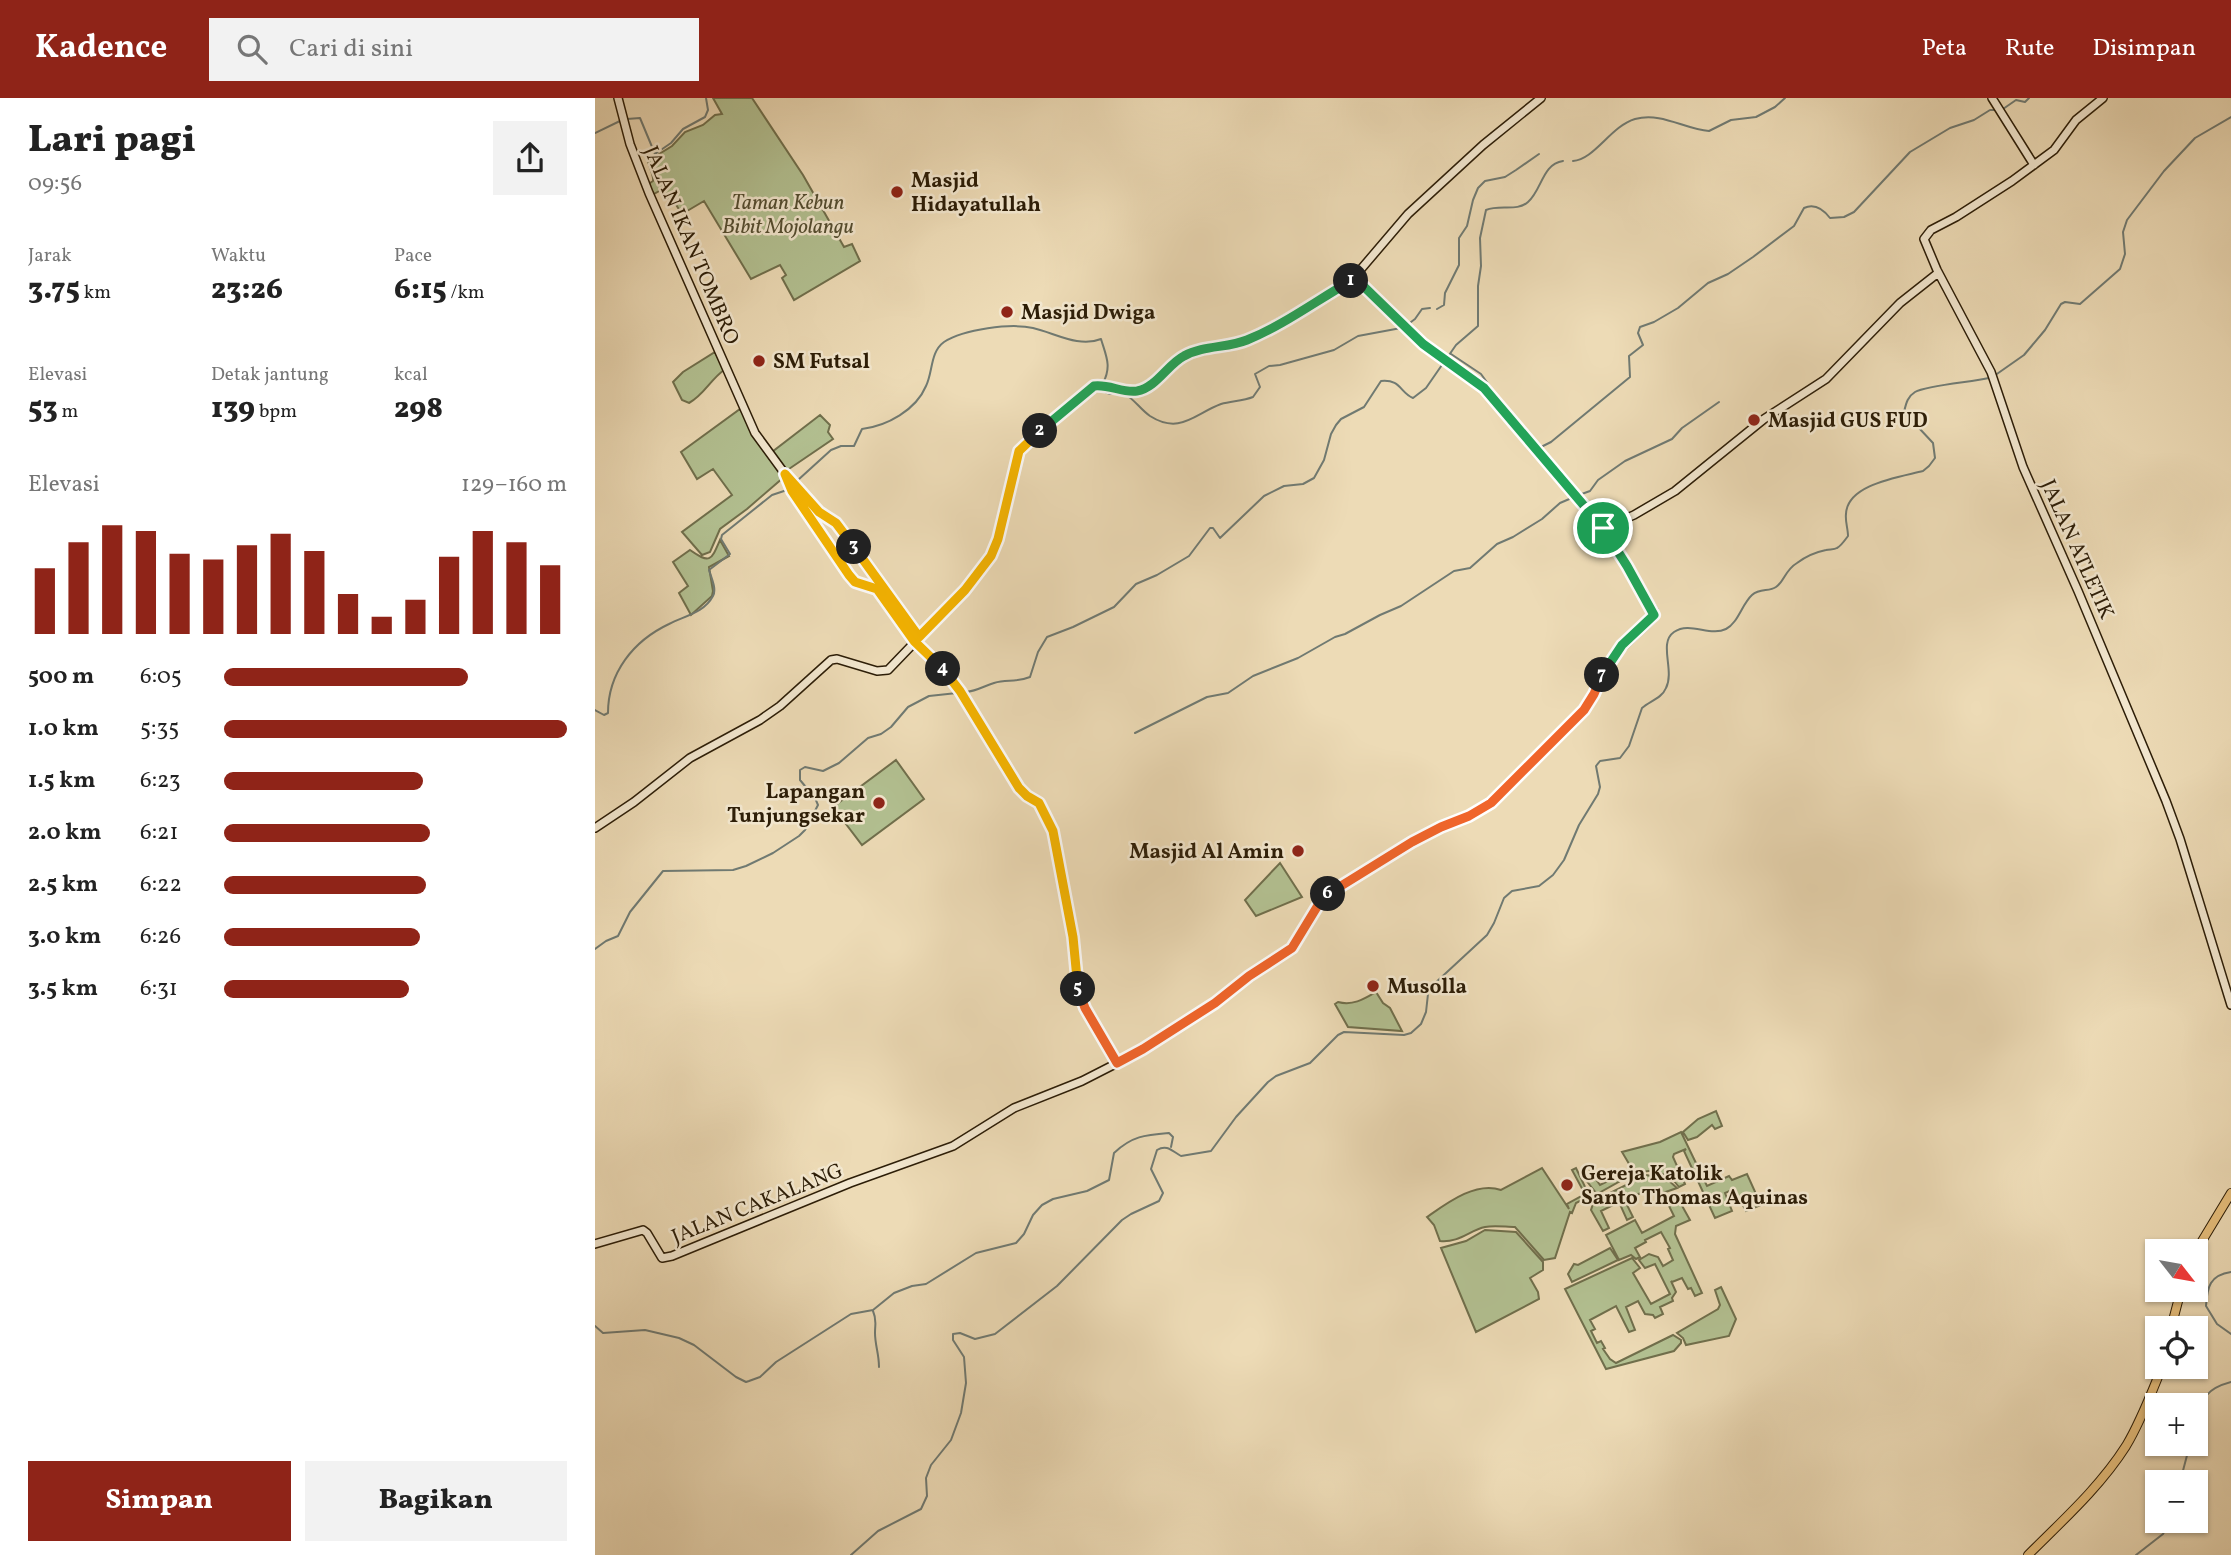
<!DOCTYPE html>
<html lang="id">
<head>
<meta charset="utf-8">
<style>
  body { margin:0; font-family:Vollkorn,serif; background:#f2f2f2; color:#222; height:100vh; display:flex; flex-direction:column; font-size:26px; white-space:nowrap }
  * { box-sizing:border-box; margin:0 }
  p { font-size:23px; color:#767676 }
  .icon { flex:none; width:38px; height:38px; fill:none; stroke:currentColor; stroke-width:2; stroke-linecap:round; stroke-linejoin:round }
  .map { position:relative; flex:1; overflow:hidden }
  .panel { display:flex; flex-direction:column; background:#fff; width:595px }
  .panel>* { flex:none }
  .needle { width:46px; rotate:121deg }
  .fabs { position:absolute; left:1550px; top:1141px; display:grid; gap:14px }
  .fabs a { display:grid; place-items:center; width:63px; height:63px; border-radius:0px; background:#fff; box-shadow:0 2px 5px #0004; font-size:35px }
  .pin { position:absolute; display:grid; place-items:center; width:60px; height:60px; color:#fff; margin:-30px; border:4px solid #fff; border-radius:50%; box-shadow:0 2px 7px #0007 }
  .km { position:absolute; width:35px; height:35px; margin:-18px; border-radius:50%; background:#222; color:#fff; font-size:19px; line-height:35px; text-align:center }
  .round { display:grid; place-items:center; flex:none; width:74px; height:74px; border-radius:0px; background:#f2f2f2 }
  .headline { display:flex; align-items:center; justify-content:space-between; height:119px; padding:0 28px }
  h1 { font-size:38px; font-weight:800; line-height:52px }
  .figures { display:grid; grid-template-columns:repeat(3,1fr); gap:10px; height:119px; padding:7px 28px }
  .figures div { display:grid; align-content:center }
  .figures b { font-size:30px; font-weight:800 }
  .figures small { font-size:19px; font-weight:400 }
  .figures p { font-size:19px }
  .chart { height:196px; padding:14px 28px }
  .chart p { display:flex; justify-content:space-between }
  .chart svg { width:100%; height:126px; margin-top:7px; stroke:#8f2418; stroke-width:6 }
  .cta { display:flex; gap:14px; margin-top:auto; padding:14px 28px }
  .cta a { flex:1; height:80px; border-radius:0px; background:#8f2418; color:#fff; font-size:28px; font-weight:800; line-height:80px; text-align:center }
  .cta a+a { background:#f2f2f2; color:#222 }
  ul { padding:0 28px; list-style:none; font-size:23px }
  li { display:grid; grid-template-columns:112px 84px 1fr; align-items:center; height:52px }
  li i { height:18px; border-radius:9px; background:#8f2418 }
  header { display:flex; align-items:center; gap:42px; box-sizing:border-box; height:98px; padding:0 35px; background:#8f2418; color:#fff }
  header strong { font-size:33px }
  nav { display:flex; gap:38px; margin-inline-start:auto; font-size:24px }
  .search { width:490px; height:63px; background:#f2f2f2; display:flex; align-items:center; gap:18px; box-sizing:border-box; padding:0 24px; border-radius:0px; color:#767676; font-size:26px }
  main { display:flex; flex:1; min-height:0 }
  .map>svg:first-child { display:block }
  .green { fill:#b3c192; stroke:#706f4c; stroke-width:2 }
  .lines { fill:none; stroke-linecap:round; stroke-linejoin:round }
  .stream { stroke:#707a72; stroke-width:2 }
  .secondary-casing { stroke:#2c1d07; stroke-width:10 }
  .primary-casing { stroke:#2c1d07; stroke-width:10 }
  .secondary { stroke:#f3e8d0; stroke-width:7 }
  .primary { stroke:#e6be7b; stroke-width:8 }
  .split-1-casing { stroke:#fff; stroke-width:14 }
  .split-2-casing { stroke:#fff; stroke-width:14 }
  .split-3-casing { stroke:#fff; stroke-width:14 }
  .split-4-casing { stroke:#fff; stroke-width:14 }
  .split-5-casing { stroke:#fff; stroke-width:14 }
  .split-6-casing { stroke:#fff; stroke-width:14 }
  .split-7-casing { stroke:#fff; stroke-width:14 }
  .split-8-casing { stroke:#fff; stroke-width:14 }
  .split-1 { stroke:#22a559; stroke-width:9 }
  .split-2 { stroke:#22a559; stroke-width:9 }
  .split-3 { stroke:#f5b400; stroke-width:9 }
  .split-4 { stroke:#f5b400; stroke-width:9 }
  .split-5 { stroke:#f5b400; stroke-width:9 }
  .split-6 { stroke:#f0652b; stroke-width:9 }
  .split-7 { stroke:#f0652b; stroke-width:9 }
  .split-8 { stroke:#22a559; stroke-width:9 }
  .poi-dot { fill:#8f2418; stroke:#f3e8d0; stroke-width:2.5 }
  .labels { text-anchor:middle; stroke-width:5; stroke-linejoin:round; paint-order:stroke }
  .poi-label { font-size:21px; font-weight:bold; fill:#2c1d07; stroke:#f3e8d0; text-anchor:start }
  .park-label { font-size:21px; font-style:italic; fill:#544e31; stroke:#f3e8d0 }
  .street-label { font-size:21px; fill:#2c1d07; stroke:#f3e8d0 }
</style>
</head>
<body>
<header>
<strong>Kadence</strong>
<div class="search"><svg class="icon" aria-label="search" viewBox="0 0 24 24"><circle cx="10" cy="10" r="6"/><path d="M15 15l6 6"/></svg>Cari di sini</div>
<nav><a>Peta</a><a>Rute</a><a>Disimpan</a></nav>
</header>
<main>
<section class="panel">
<div class="headline"><div><h1>Lari pagi</h1><p>09:56</p></div><a class="round"><svg class="icon" aria-label="share" viewBox="0 0 24 24"><path d="M12 15V3M7 8l5-5 5 5M5 13v7h14v-7"/></svg></a></div>
<div class="figures">
<div><p>Jarak</p><b>3.75<small> km</small></b></div>
<div><p>Waktu</p><b>23:26</b></div>
<div><p>Pace</p><b>6:15<small> /km</small></b></div>
</div>
<div class="figures">
<div><p>Elevasi</p><b>53<small> m</small></b></div>
<div><p>Detak jantung</p><b>139<small> bpm</small></b></div>
<div><p>kcal</p><b>298</b></div>
</div>
<div class="chart"><p><span>Elevasi</span>129–160 m</p>
<svg viewBox="0 0 160 44" preserveAspectRatio="none"><path d="M5 44V21M15 44V12M25 44V6M35 44V8M45 44V16M55 44V18M65 44V13M75 44V9M85 44V15M95 44V30M105 44V38M115 44V32M125 44V17M135 44V8M145 44V12M155 44V20"/></svg>
</div>
<ul>
<li><b>500 m</b>6:05<i style="width:71%"></i></li>
<li><b>1.0 km</b>5:35<i style="width:100%"></i></li>
<li><b>1.5 km</b>6:23<i style="width:58%"></i></li>
<li><b>2.0 km</b>6:21<i style="width:60%"></i></li>
<li><b>2.5 km</b>6:22<i style="width:59%"></i></li>
<li><b>3.0 km</b>6:26<i style="width:57%"></i></li>
<li><b>3.5 km</b>6:31<i style="width:54%"></i></li>
</ul>
<div class="cta"><a>Simpan</a><a>Bagikan</a></div>
</section>
<div class="map">
<svg width="1636" height="1457" viewBox="0 0 1636 1457">
  <rect width="100%" height="100%" fill="#eddbb6"/>
  <filter id="stains"><feTurbulence type="fractalNoise" baseFrequency=".00286" numOctaves="4"/><feColorMatrix values="0 0 0 0 .2 0 0 0 0 .09 0 0 0 0 .02 0 0 0 .5 -.17"/></filter>
  <radialGradient id="worn" r=".72"><stop offset=".6" stop-color="#630" stop-opacity="0"/><stop offset="1" stop-color="#630" stop-opacity=".3"/></radialGradient>
  <path class="green" d="M 118,0 L 157,0 L 208,77 L 249,149 L 257,146 L 265,163 L 199,202 L 187,180 L 191,177 L 185,167 L 156,181 L 109,103 L 87,116 L 76,99 L 72,101 L 66,92 L 57,97 L 52,87 L 58,83 C 59,77 54,69 53,63 L 77,48 L 90,34 L 108,27 L 120,17 L 127,16 Z
    M 120,254 L 129,272 C 115,282 109,297 94,305 L 87,302 L 78,284 L 88,274 Z
    M 145,311 L 161,338 L 189,379 L 152,411 L 125,431 L 115,454 L 107,457 L 87,434 L 137,397 L 118,371 L 102,381 L 86,354 Z
    M 225,317 L 235,327 L 233,334 L 238,341 L 191,373 L 177,354 Z
    M 125,442 L 134,458 L 114,469 L 118,493 L 117,498 L 96,517 L 84,495 L 93,488 L 78,464 L 95,452 C 115,466 116,463 125,442 Z
    M 301,662 L 329,701 L 267,747 L 238,709 Z
    M 685,765 L 707,799 L 661,818 L 650,802 Z
    M 781,894 L 788,905 L 795,910 L 807,933 L 753,929 L 740,906 L 743,904 C 758,908 769,901 781,894 Z
    M 1121,1013 L 1127,1028 L 1120,1031 L 1117,1027 L 1102,1039 L 1093,1042 L 1088,1034 L 1103,1021 Z
    M 1086,1034 L 1112,1088 L 1134,1078 L 1137,1082 L 1152,1076 L 1166,1107 L 1151,1113 L 1139,1091 L 1130,1095 L 1137,1113 L 1120,1120 L 1089,1053 L 1091,1051 L 1079,1056 L 1078,1059 L 1090,1086 L 1084,1089 C 1074,1075 1056,1069 1040,1076 L 1027,1054 L 1065,1044 Z
    M 947,1070 L 974,1111 L 972,1106 L 990,1096 L 977,1072 L 981,1070 L 993,1095 L 993,1099 L 981,1105 L 977,1115 L 975,1114 L 960,1160 L 949,1162 L 920,1129 C 911,1129 899,1127 890,1129 C 875,1132 864,1145 845,1143 L 839,1127 L 832,1119 C 852,1105 881,1083 906,1092 Z
    M 995,1073 L 1005,1087 L 1025,1077 L 1027,1082 L 1002,1096 L 990,1081 L 990,1076 Z
    M 1051,1077 L 1072,1081 L 1082,1090 L 1062,1097 L 1060,1094 L 1054,1097 L 1051,1092 L 1030,1103 L 1038,1119 L 1032,1122 L 1024,1104 L 1006,1113 L 1014,1130 L 1008,1133 L 996,1112 L 999,1103 Z
    M 1081,1097 L 1095,1122 L 1081,1128 L 1080,1136 L 1107,1195 L 1100,1198 L 1096,1190 L 1093,1191 L 1087,1180 L 1077,1184 L 1076,1183 L 1081,1194 L 1077,1200 L 1078,1203 L 1065,1209 L 1068,1216 L 1060,1220 L 1058,1217 L 1050,1216 L 1043,1203 L 1031,1209 L 1040,1232 L 1034,1234 L 1021,1208 L 995,1222 L 1000,1231 L 996,1233 L 1002,1245 L 1006,1243 L 1010,1250 L 1008,1251 L 1015,1261 L 1021,1265 L 1078,1237 L 1086,1242 L 1086,1245 L 1079,1253 L 1011,1271 L 970,1191 L 1037,1160 L 1045,1170 L 1038,1175 L 1056,1206 L 1075,1196 L 1060,1166 L 1050,1170 L 1044,1162 L 1054,1156 L 1063,1159 L 1068,1168 L 1078,1162 L 1073,1151 L 1075,1150 L 1066,1134 L 1050,1142 L 1051,1144 L 1040,1150 L 1045,1159 L 1041,1161 L 1036,1157 L 1024,1162 L 1011,1137 L 1040,1122 L 1047,1135 L 1079,1118 L 1071,1102 Z
    M 890,1132 L 921,1134 L 948,1164 L 948,1172 L 935,1180 L 943,1194 L 944,1201 L 881,1234 L 846,1150 L 871,1143 Z
    M 1015,1150 L 1023,1162 L 977,1184 L 973,1176 L 979,1166 L 983,1167 Z
    M 1126,1189 L 1141,1221 L 1134,1238 L 1091,1247 L 1088,1240 L 1082,1235 L 1123,1211 L 1125,1207 L 1120,1192 Z"/>
  <g class="lines">
    <path class="stream" d="M 1408,11 L 1421,2 L 1430,4 L 1434,0
      M 32,21 L 45,20 L 60,56 L 76,45 L 88,31 L 110,19 L 113,12 L 111,0
      M 0,35 L 27,22
      M 978,63 C 999,62 1016,28 1040,21 C 1067,14 1089,31 1114,33 L 1136,22 L 1161,19 L 1180,9 L 1190,0
      M 842,211 L 849,207 L 850,195 L 864,167 L 864,140 L 872,128 L 878,102 L 883,90 L 890,83 L 910,79 L 921,72 L 944,56
      M 812,227 L 820,221 L 827,211 L 835,210
      M 856,256 L 886,276 L 909,308
      M 852,260 L 861,247 L 883,228 L 883,188 L 886,168 L 885,140 L 891,112 C 905,106 922,114 933,104 C 947,92 947,66 968,63
      M 1399,278 L 1429,257 L 1450,232 L 1466,206 L 1470,204 L 1485,206 L 1525,171 L 1530,156 L 1528,134 L 1532,122 L 1569,73 L 1600,40 L 1636,19
      M 506,290 L 505,292 L 515,296 L 525,295
      M 530,296 C 540,302 546,312 555,318 C 585,337 599,316 626,306 C 637,303 648,303 658,299 L 665,289 L 660,276 L 674,268 L 685,267 L 739,252 L 763,238 L 806,230
      M 942,347 L 946,349 L 956,344 L 1035,279 L 1034,258 L 1048,247 L 1043,235 L 1045,229 L 1059,224 L 1083,210 L 1113,185 L 1133,176 L 1158,159 L 1199,128 L 1209,110 C 1220,105 1228,111 1235,120 L 1249,119 L 1259,114 L 1315,54 L 1355,30 L 1379,22 L 1395,12 L 1402,12
      M 203,382 L 236,352 L 246,348 L 259,348 L 267,331 C 292,328 321,312 331,288 C 338,274 335,254 349,244 C 369,231 416,225 438,230 C 460,235 484,250 506,241 C 511,258 517,268 508,285
      M 984,397 L 995,393 L 1003,382 L 1030,363 L 1077,341 L 1087,330 L 1124,304
      M 324,531 C 353,507 384,476 399,442
      M 371,594 C 382,593 389,588 399,585 C 412,581 420,585 435,579 L 443,554 L 452,539 L 478,529 L 519,509 L 541,486 L 562,477 L 594,458 L 615,430 L 618,430 L 625,440 L 669,398 L 689,388 L 708,386 L 719,380 L 729,362 L 736,336 L 741,327 L 746,321 L 769,309 L 786,283 C 806,281 805,295 818,300 L 831,290 L 849,264
      M 0,612 L 9,617 L 13,615 C 13,575 38,543 74,526 C 89,518 109,515 118,498 C 122,491 116,479 114,472 L 135,456 L 126,441 L 127,437 L 177,397 L 192,392
      M 540,635 L 612,599 L 633,595 L 658,578 L 703,560 L 740,539 L 750,536 L 785,517 L 806,508 L 859,473 L 875,470 L 902,446 L 918,439 L 947,421 L 965,405 L 979,399
      M 0,851 L 11,843 L 23,838 L 35,814 L 68,773 L 138,772 L 151,768 L 178,755 L 204,738 L 210,732 L 223,707 L 220,700 L 205,682 L 205,672 L 210,669 L 228,673 L 244,665 L 273,640 L 286,636 L 296,629 L 313,609 L 334,598 L 362,595
      M 1636,1174 C 1615,1177 1612,1189 1611,1208 L 1622,1226 L 1636,1236
      M 278,1213 C 282,1222 280,1225 280,1235 C 280,1247 284,1256 284,1269
      M 0,1228 L 8,1235 L 50,1232 L 84,1240 L 99,1247 L 141,1279 L 151,1284 L 154,1283 L 165,1279 L 181,1264 L 256,1216 L 278,1212 L 299,1195 L 317,1188 L 331,1186 L 381,1155 L 421,1145 L 429,1136 L 438,1117 L 447,1107 L 458,1101 L 492,1093 L 514,1082 L 519,1055 C 537,1038 550,1037 574,1035 L 578,1039 L 576,1049
      M 1601,1324 C 1608,1300 1610,1291 1636,1284
      M 1585,1384 L 1595,1346
      M 256,1457 L 283,1433 L 326,1411 L 332,1398 L 331,1380 L 336,1367 L 356,1342 L 366,1315 L 371,1285 L 369,1259 L 358,1242 L 358,1236 L 365,1235 L 380,1241 L 400,1236 L 462,1188 L 527,1122 L 536,1116 L 564,1103 L 568,1095 L 556,1071 L 562,1052 C 572,1046 577,1053 586,1058 L 616,1053 L 641,1019 L 673,984 L 681,978 L 715,965 L 743,937 L 749,934 L 809,937 L 816,935 L 826,926 L 831,914 L 833,896 L 838,887 L 892,837 L 899,825 L 909,800 L 917,793 L 944,788 L 958,777 L 969,762 L 984,727 L 1003,696 L 1005,689 L 1001,668 L 1005,663 L 1025,660 L 1034,648 L 1047,610 C 1055,603 1067,600 1071,590 C 1080,572 1063,545 1079,534 C 1095,523 1115,539 1131,531 C 1143,525 1147,506 1157,497 C 1165,490 1174,494 1181,489 C 1189,484 1190,472 1202,465 C 1210,459 1221,454 1231,452 C 1235,451 1239,452 1242,450 C 1246,448 1250,442 1253,438 C 1253,431 1250,423 1251,416 C 1252,386 1305,379 1328,373 L 1334,368 L 1340,360 L 1338,345 L 1309,314 C 1311,306 1312,299 1320,294 C 1332,287 1377,284 1394,280
      M 1541,1457 L 1568,1436 L 1575,1423"/>
    <defs>
      <path id="secondary" d="M 23,0 L 35,46 L 54,95 L 160,335 L 190,376 L 221,410 L 245,429 L 324,539
        M 1397,0 L 1439,67
        M 1508,0 L 1481,22 L 1459,52 L 1417,83 L 1361,119 L 1336,132 L 1329,141 L 1342,172 L 1396,274 L 1428,369 L 1483,493 L 1571,703 L 1585,741 L 1636,907
        M 190,376 L 197,393 L 254,477 L 260,484 L 282,491 L 319,543 L 351,574 L 365,593 L 424,690 L 432,698 L 444,705 L 458,733 L 478,839 L 484,895 L 490,910 L 522,965
        M 1008,430 L 1039,417 L 1080,393 L 1169,321 L 1231,281 L 1305,205 L 1343,175
        M 0,730 L 39,704 L 95,660 L 165,622 L 185,608 L 236,562 L 242,561 L 282,573 L 293,572 L 370,492 L 388,470 L 400,451 L 424,353 L 432,343 L 499,288 L 506,287 L 529,293 L 544,293 L 559,283 L 587,259 L 604,253 L 635,247 L 657,240 L 755,184 L 813,116 L 888,47 L 946,0
        M 0,1146 L 48,1132 L 52,1135 L 67,1160 L 77,1158 L 255,1085 L 358,1048 L 419,1010 L 487,983 L 536,958 L 620,905 L 654,878 L 698,849 L 730,799 L 817,744 L 846,729 L 874,718 L 896,705 L 989,612 L 995,604 L 1009,573 L 1022,554 L 1058,520 L 1059,513 L 1008,430 L 889,290 L 828,245 L 760,180"/>
      <path id="primary" d="M 1601,1153 L 1636,1095
        M 1576,1230 L 1586,1192
        M 1433,1457 C 1467,1423 1505,1389 1531,1348 C 1546,1323 1556,1296 1567,1269"/>
    </defs>
    <use href="#secondary" class="secondary-casing"/>
    <use href="#primary" class="primary-casing"/>
    <use href="#secondary" class="secondary"/>
    <use href="#primary" class="primary"/>
  </g>
  <g class="lines">
    <defs>
      <path id="split-1" d="M 756,183 L 760,180 L 828,246 L 889,290 L 1008,430"/>
      <path id="split-2" d="M 445,333 L 499,288 C 514,286 527,295 542,293 C 561,290 573,266 589,258 C 608,247 633,250 652,242 C 689,227 722,202 756,183"/>
      <path id="split-3" d="M 259,449 L 324,539 L 370,492 L 396,458 L 403,441 L 424,353 L 445,333"/>
      <path id="split-4" d="M 259,449 L 241,425 L 224,414 L 190,376 L 197,393 L 254,477 L 260,484 L 282,491 L 319,543 L 348,571"/>
      <path id="split-5" d="M 348,571 L 365,593 L 424,690 L 432,698 L 444,705 L 458,733 L 478,839 L 483,891"/>
      <path id="split-6" d="M 483,891 L 490,910 L 522,965 L 548,951 L 620,905 L 654,878 L 697,850 L 725,804 L 733,796"/>
      <path id="split-7" d="M 733,796 L 817,744 L 846,729 L 874,718 L 896,705 L 989,612 L 999,596 L 1007,577"/>
      <path id="split-8" d="M 1007,577 L 1027,547 L 1059,517 L 1032,468 L 1008,430"/>
    </defs>
    <use href="#split-1" class="split-1-casing"/>
    <use href="#split-2" class="split-2-casing"/>
    <use href="#split-3" class="split-3-casing"/>
    <use href="#split-4" class="split-4-casing"/>
    <use href="#split-5" class="split-5-casing"/>
    <use href="#split-6" class="split-6-casing"/>
    <use href="#split-7" class="split-7-casing"/>
    <use href="#split-8" class="split-8-casing"/>
    <use href="#split-1" class="split-1"/>
    <use href="#split-2" class="split-2"/>
    <use href="#split-3" class="split-3"/>
    <use href="#split-4" class="split-4"/>
    <use href="#split-5" class="split-5"/>
    <use href="#split-6" class="split-6"/>
    <use href="#split-7" class="split-7"/>
    <use href="#split-8" class="split-8"/>
  </g>
  <g class="poi-dot">
    <circle cx="302" cy="94" r="7"/>
    <circle cx="412" cy="214" r="7"/>
    <circle cx="164" cy="263" r="7"/>
    <circle cx="1159" cy="322" r="7"/>
    <circle cx="284" cy="705" r="7"/>
    <circle cx="703" cy="753" r="7"/>
    <circle cx="778" cy="888" r="7"/>
    <circle cx="972" cy="1087" r="7"/>
  </g>
  <g class="labels">
    <g class="poi-label">
      <text x="316" y="89">Masjid<tspan x="316" dy="24">Hidayatullah</tspan></text>
      <text x="426" y="221">Masjid Dwiga</text>
      <text x="178" y="270">SM Futsal</text>
      <text x="1173" y="329">Masjid GUS FUD</text>
      <text x="270" y="700" text-anchor="end">Lapangan<tspan x="270" dy="24">Tunjungsekar</tspan></text>
      <text x="689" y="760" text-anchor="end">Masjid Al Amin</text>
      <text x="792" y="895">Musolla</text>
      <text x="986" y="1082">Gereja Katolik<tspan x="986" dy="24">Santo Thomas Aquinas</tspan></text>
    </g>
    <g class="park-label">
      <text x="193" y="111">Taman Kebun<tspan x="193" dy="24">Bibit Mojolangu</tspan></text>
    </g>
    <g class="street-label">
      <text transform="translate(97 147) rotate(67)" y="7">JALAN IKAN TOMBRO</text>
      <text transform="translate(1483 451) rotate(66)" y="7">JALAN ATLETIK</text>
      <text transform="translate(162 1105) rotate(-22)" y="7">JALAN CAKALANG</text>
    </g>
  </g>
  <rect width="100%" height="100%" filter="url(#stains)"/>
  <rect width="100%" height="100%" fill="url(#worn)"/>
</svg>
<div class="fabs">
<a><svg class="needle" viewBox="-14 -14 28 28"><path d="M0-13l5 13h-10z" fill="#e53935"/><path d="M0 13l5-13h-10z" fill="#767676"/></svg></a>
<a><svg class="icon" aria-label="locate" viewBox="0 0 24 24"><circle cx="12" cy="12" r="6"/><path d="M12 2v4M12 18v4M2 12h4M18 12h4"/></svg></a>
<a>+</a>
<a>−</a>
</div>
<div class="pin" style="left:1008px;top:430px;background:#1e9e55"><svg class="icon" aria-label="arrive" viewBox="0 0 24 24"><path d="M6 21V4h12l-3 4 3 4H6"/></svg></div>
<b class="km" style="left:756px;top:183px">1</b>
<b class="km" style="left:445px;top:333px">2</b>
<b class="km" style="left:259px;top:449px">3</b>
<b class="km" style="left:348px;top:571px">4</b>
<b class="km" style="left:483px;top:891px">5</b>
<b class="km" style="left:733px;top:796px">6</b>
<b class="km" style="left:1007px;top:577px">7</b>
</div>
</main>
</body>
</html>
